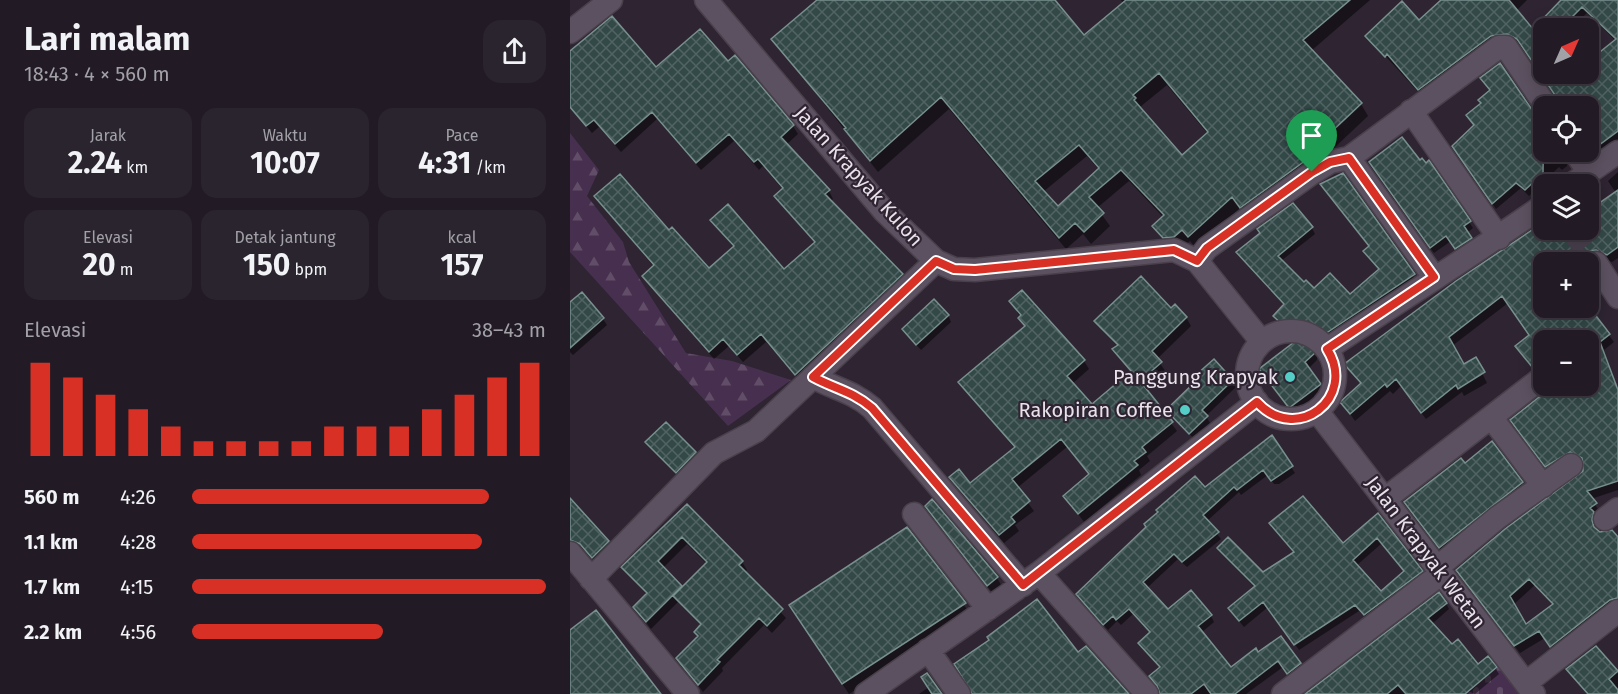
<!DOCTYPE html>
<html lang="id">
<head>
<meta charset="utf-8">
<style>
  body { margin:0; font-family:"Fira Sans",sans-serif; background:#2a242e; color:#f1f3f6; height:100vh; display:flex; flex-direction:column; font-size:22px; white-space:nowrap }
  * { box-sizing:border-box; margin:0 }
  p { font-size:20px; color:#a2a1a7 }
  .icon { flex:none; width:33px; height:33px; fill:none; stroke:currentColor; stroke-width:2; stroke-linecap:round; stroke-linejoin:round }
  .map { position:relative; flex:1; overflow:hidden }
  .drawer { display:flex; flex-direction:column; background:#221b26; width:570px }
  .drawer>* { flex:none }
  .needle { width:39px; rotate:45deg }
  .buttons { position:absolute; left:963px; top:18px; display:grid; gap:12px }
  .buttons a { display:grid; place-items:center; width:66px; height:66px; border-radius:12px; background:#221b26; box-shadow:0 3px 15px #0003,0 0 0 2px #3f3943; font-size:30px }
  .pin { position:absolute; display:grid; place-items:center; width:51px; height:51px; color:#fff; margin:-62px -26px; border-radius:50% 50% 50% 0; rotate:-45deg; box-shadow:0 0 6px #0007 }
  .pin .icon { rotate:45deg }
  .round { display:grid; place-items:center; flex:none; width:63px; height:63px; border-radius:18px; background:#2a242e }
  .head { display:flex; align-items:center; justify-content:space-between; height:102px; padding:0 24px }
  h1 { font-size:33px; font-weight:700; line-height:45px }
  .metrics { display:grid; grid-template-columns:repeat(3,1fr); gap:9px; height:102px; padding:6px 24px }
  .metrics div { display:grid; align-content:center; border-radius:15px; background:#2a242e; text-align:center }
  .metrics b { font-size:30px; font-weight:700 }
  .metrics small { font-size:16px; font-weight:400 }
  .metrics p { font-size:16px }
  .chart { height:168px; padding:12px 24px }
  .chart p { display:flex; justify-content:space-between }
  .chart svg { width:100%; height:108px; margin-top:6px; stroke:#d93025; stroke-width:6 }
  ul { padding:0 24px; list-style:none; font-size:20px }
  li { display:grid; grid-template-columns:96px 72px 1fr; align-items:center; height:45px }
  li i { height:15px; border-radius:8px; background:#d93025 }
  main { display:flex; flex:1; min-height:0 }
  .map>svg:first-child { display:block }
  .forest { fill:url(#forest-firs) }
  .cemetery { fill:url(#cemetery-stones) }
  .shadow { fill:#0007; fill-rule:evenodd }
  .building { fill:url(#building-cross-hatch); stroke:#78908e; stroke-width:1.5; fill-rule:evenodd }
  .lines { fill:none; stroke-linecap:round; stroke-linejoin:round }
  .minor-tunnel { stroke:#4a404e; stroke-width:22; stroke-dasharray:22 11; stroke-linecap:butt }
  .minor-casing { stroke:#49404b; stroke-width:25 }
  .minor { stroke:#5c5160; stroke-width:22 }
  .route-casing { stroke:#fff; stroke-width:12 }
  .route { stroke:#d93025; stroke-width:8 }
  .poi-dot { fill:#54cdc7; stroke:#2e2432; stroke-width:2 }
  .labels { text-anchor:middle; stroke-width:4.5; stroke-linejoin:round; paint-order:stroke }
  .street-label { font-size:20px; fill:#e9e2eb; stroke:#2e2432 }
  .poi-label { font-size:20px; fill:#e9e2eb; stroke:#2e2432; text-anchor:end }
</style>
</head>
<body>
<main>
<section class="drawer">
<div class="head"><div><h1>Lari malam</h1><p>18:43 · 4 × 560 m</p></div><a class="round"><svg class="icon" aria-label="share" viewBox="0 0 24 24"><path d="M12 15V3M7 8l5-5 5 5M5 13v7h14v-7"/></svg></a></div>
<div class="metrics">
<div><p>Jarak</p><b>2.24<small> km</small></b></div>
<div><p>Waktu</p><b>10:07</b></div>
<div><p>Pace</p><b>4:31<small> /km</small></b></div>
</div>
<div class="metrics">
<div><p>Elevasi</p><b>20<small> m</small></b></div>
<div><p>Detak jantung</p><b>150<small> bpm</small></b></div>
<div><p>kcal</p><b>157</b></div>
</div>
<div class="chart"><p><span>Elevasi</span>38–43 m</p>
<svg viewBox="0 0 160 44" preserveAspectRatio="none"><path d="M5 44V6M15 44V12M25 44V19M35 44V25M45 44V32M55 44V38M65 44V38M75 44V38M85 44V38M95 44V32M105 44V32M115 44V32M125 44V25M135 44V19M145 44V12M155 44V6"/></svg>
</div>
<ul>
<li><b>560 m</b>4:26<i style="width:84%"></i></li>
<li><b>1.1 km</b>4:28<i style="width:82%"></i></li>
<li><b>1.7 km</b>4:15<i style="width:100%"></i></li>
<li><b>2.2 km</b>4:56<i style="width:54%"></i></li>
</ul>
</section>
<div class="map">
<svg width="1048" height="694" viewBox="0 0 1048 694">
  <defs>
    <pattern id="forest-firs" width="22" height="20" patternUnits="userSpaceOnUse" patternTransform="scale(1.5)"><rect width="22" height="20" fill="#472f4f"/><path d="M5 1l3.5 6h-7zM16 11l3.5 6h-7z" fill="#624d68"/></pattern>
    <pattern id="cemetery-stones" width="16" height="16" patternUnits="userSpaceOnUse" patternTransform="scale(1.5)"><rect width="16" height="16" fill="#472f4f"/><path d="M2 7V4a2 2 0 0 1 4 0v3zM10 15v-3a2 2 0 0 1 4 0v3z" fill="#624d68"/></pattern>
    <pattern id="building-cross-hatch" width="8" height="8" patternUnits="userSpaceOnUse" patternTransform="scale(1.5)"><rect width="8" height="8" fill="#334948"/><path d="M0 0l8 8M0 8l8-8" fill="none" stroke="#516363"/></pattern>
  </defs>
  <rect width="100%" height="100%" fill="#2e2432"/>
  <path class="forest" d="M 0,133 L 29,170 L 17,196 L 53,242 L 59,262 L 116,353 L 162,361 L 221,380 L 158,426 L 0,252 Z"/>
  <path class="cemetery" d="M 928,666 L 950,694 L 898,694 Z"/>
  <path class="shadow" d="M 249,0 L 483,0 L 514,37 L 554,4 L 551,0 L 800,0 L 741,51 L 791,104 L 798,116 L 763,149 L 769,159 L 678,219 L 670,208 L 626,248 L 620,241 L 611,249 L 601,249 L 584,226 L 593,217 L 559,181 L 527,208 L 540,226 L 521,244 L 513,234 L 496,249 L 379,109 L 308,172 L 203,39 ZM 597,85 L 638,134 L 612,158 L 570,107 ZM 517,156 L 529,170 L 488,208 L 473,192 Z
    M 872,0 L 957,0 L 946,11 L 963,31 L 993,0 L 1048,0 L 1048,140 L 1025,157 L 1018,149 L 1018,106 L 989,106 L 989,99 L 952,46 L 941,39 L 852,96 L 797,36 L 849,22 ZM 1017,13 L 1046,41 L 1018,63 L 1018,74 L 974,74 L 974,28 L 1001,28 Z
    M 42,18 L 86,69 L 158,63 L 164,57 L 223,126 L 228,134 L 216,145 L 259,191 L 263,199 L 260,202 L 331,275 L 336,283 L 231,382 L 196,342 L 173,362 L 159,346 L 144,359 L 79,284 L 74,276 L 84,267 L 26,197 L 99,232 L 138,270 L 164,248 L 142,220 L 214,271 L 246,244 L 211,204 L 206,196 L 213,190 L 193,166 L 189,170 L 164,141 L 131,170 L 87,119 L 51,152 L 29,127 L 22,133 L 0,106 L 0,67 L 10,53 L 6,45 Z
    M 930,65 L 969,119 L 974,120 L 974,152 L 997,152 L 997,166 L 992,170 L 989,167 L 959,196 L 951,188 L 926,209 L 887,153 L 905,126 Z
    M 804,169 L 899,222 L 903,228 L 897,233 L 904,245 L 890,254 L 881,241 L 864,253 Z
    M 1048,172 L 1048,258 L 1042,262 L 1031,257 L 1018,262 L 974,262 L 974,308 L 1018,308 L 1044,342 L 1034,350 L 1048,389 L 1048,490 L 1021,499 L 1030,512 L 1025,530 L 1030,533 L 1041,532 L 1048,539 L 1048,605 L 986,654 L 975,638 L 950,653 L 892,578 L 1015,471 L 1014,463 L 1005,459 L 981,474 L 946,428 L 984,386 L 1018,386 L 1018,340 L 974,340 L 974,372 L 968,375 L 946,347 L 960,336 L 938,303 L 882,346 L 893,366 L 905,359 L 917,383 L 894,396 L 892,392 L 856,419 L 831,386 L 823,394 L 820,391 L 785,421 L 772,402 L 792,384 L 776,364 L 974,230 L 979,230 L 985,236 L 995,230 L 1018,230 L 1046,193 L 1038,181 ZM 965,585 L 983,605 L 955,626 L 943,605 Z
    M 755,191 L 847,280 L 747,350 L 747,360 L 738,369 L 754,391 L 724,413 L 695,376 L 728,341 L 705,316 L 715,306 L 668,253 L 691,234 L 742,228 L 745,234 L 711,261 L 744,290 L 780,296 L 810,270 L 795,251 L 800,247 Z
    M 441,301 L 514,361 L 519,369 L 502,384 L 522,406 L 561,372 L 544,350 L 548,347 L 526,322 L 601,310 L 616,317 L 621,326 L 587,359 L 596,372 L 575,389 L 607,431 L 577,456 L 580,461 L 569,470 L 571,475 L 514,522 L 495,496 L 520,475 L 497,447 L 447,488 L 464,511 L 445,525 L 449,531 L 434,543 L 381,478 L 400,485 L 445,449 L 390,382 L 456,328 Z
    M 0,304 L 33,319 L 37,325 L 3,355 L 0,352 Z
    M 378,315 L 381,322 L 351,350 L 338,336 Z
    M 662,380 L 666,387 L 636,416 L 640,423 L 624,439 L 598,410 Z
    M 701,437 L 725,473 L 709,484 L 704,484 L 698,475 L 671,495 L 669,492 L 637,521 L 651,539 L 617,567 L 608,559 L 577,588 L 598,611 L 641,616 L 644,622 L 631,633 L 661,669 L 711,638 L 733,670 L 722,679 L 713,667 L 676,694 L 594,694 L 591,668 L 570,643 L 581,633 L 563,614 L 551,625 L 547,621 L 538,630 L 508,594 Z
    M 77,442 L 124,453 L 128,460 L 110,478 Z
    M 922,443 L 955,489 L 873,553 L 839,508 Z
    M 0,499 L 42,549 L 27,564 L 15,550 L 0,541 Z
    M 117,506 L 172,562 L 177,570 L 174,573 L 216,618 L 202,633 L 194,625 L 152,668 L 153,671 L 133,692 L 108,658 L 128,638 L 125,632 L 132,626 L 108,602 L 81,629 L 65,607 L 77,595 L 53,567 ZM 117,544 L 137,564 L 112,588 L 93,568 Z
    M 357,506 L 427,578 L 433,588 L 424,595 Z
    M 808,515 L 855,578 L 799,621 L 789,611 L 729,650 L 698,607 L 674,627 L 664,615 L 660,608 L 685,588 L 649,549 L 693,574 L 725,553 L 705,530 L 773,545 ZM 811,544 L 835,572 L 811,593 L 786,566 Z
    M 337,529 L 402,616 L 279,694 L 228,618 Z
    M 876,603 L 879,609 L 862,624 L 882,646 L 908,666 L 925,668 L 929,674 L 905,694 L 897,691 L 894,694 L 738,694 Z
    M 1026,648 L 1048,674 L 1048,694 L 1017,694 L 998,669 Z
    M 359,687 L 371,694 L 349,694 Z"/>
  <path class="building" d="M 247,0 L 485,0 L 514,35 L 556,0 L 780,0 L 733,40 L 792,103 L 757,136 L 763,146 L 761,148 L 735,161 L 670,208 L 662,197 L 618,237 L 612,230 L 604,237 L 593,238 L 582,226 L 594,215 L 551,170 L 519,197 L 534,213 L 514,232 L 505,223 L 489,238 L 371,97 L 300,161 L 274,129 L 276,128 L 201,39 ZM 589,73 L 638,132 L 612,155 L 564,100 L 566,98 L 563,95 ZM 509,145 L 529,168 L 488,206 L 465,181 Z
    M 871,0 L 939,0 L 963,29 L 991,0 L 1048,0 L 1048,131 L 1021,151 L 1018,148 L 1018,106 L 989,106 L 987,98 L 947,39 L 937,34 L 921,36 L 848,90 L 817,54 L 815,57 L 795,36 L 832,1 L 849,20 ZM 1012,7 L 1046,39 L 1025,56 L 1028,60 L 1018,67 L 1018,74 L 974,74 L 974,28 L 991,28 Z
    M 42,16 L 86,67 L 130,29 L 158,61 L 165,55 L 224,125 L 211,137 L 260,190 L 255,194 L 333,274 L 225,375 L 191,334 L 167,355 L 153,339 L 139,352 L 72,276 L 84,265 L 24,196 L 50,174 L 99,230 L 102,227 L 139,268 L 164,246 L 140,220 L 158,204 L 214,269 L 245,242 L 204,196 L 213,188 L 188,159 L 184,162 L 159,134 L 126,163 L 82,112 L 45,144 L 24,120 L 16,126 L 0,107 L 0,51 Z
    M 930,63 L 965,114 L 974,119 L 973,173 L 955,190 L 946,183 L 922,204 L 882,146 L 904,125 L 896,115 L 911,103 L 908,100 L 920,90 L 910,78 Z
    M 832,137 L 850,160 L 852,158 L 856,163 L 859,160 L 901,221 L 894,226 L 902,238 L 885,249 L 876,236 L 860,248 L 799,162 Z
    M 773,173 L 845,274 L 749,338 L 745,344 L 745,353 L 735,362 L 751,384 L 719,408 L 689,369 L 728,339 L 703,316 L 714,304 L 666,252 L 690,233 L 687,229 L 723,203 L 743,227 L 708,256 L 734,282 L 736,280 L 744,288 L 760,273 L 780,294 L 809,269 L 793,251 L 799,246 L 750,184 Z
    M 1048,190 L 1048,247 L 1037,255 L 1026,250 L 1019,251 L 1013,262 L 974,262 L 974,308 L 1020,308 L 1040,334 L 1030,342 L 1048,390 L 1048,481 L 1017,491 L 1027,503 L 1020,508 L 1024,512 L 1022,520 L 1024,527 L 1030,532 L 1042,530 L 1048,537 L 1048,598 L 1040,600 L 980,647 L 969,631 L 944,646 L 886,570 L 935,529 L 1013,471 L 1012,458 L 1000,452 L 975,467 L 940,420 L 983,386 L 1018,386 L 1018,340 L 974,340 L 974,364 L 963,368 L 945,346 L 959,335 L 932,296 L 879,337 L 894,364 L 906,357 L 915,372 L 888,389 L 886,385 L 851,413 L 826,379 L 817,387 L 815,384 L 780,414 L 770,402 L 791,383 L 774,364 L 886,281 L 974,222 L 974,230 L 1018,230 L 1018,211 ZM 959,579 L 983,604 L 956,624 L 940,596 Z
    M 571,276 L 601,308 L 605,304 L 617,317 L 582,351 L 592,362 L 570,381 L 603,422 L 572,447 L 576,452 L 564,461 L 568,465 L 508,514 L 493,496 L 519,474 L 491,439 L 442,479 L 460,501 L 441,517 L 445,522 L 429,535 L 379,477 L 389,469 L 400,483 L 445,447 L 388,382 L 455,326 L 448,318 L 451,315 L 439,301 L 452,290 L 515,360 L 497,376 L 522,404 L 561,371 L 542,349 L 548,345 L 524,321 Z
    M 12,292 L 34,318 L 0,348 L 0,302 Z
    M 364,299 L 379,315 L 346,345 L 332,329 Z
    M 644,359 L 663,380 L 632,410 L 638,416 L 619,434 L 596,410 L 630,377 L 627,374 Z
    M 96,422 L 126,452 L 106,473 L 75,442 Z
    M 702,435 L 723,466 L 701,481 L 693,470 L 667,490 L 664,487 L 633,515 L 649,532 L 612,562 L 604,554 L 573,582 L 598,609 L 621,590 L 642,615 L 628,626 L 661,667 L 686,648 L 688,652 L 711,636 L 731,663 L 717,674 L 708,661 L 665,694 L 641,694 L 634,684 L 621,694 L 590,694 L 587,686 L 579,676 L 590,667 L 568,643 L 580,632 L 559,609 L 546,620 L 543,616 L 533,625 L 506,594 L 576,527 L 574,524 L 588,512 L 586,510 L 625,476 L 635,487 Z
    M 922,441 L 953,482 L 869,548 L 834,502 L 891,458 L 895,463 Z
    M 733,496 L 773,543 L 808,513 L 853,571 L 794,615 L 785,605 L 724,645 L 693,602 L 669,621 L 658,608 L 685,586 L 647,548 L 658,537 L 693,572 L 724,552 L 699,523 ZM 807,538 L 834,571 L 811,591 L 783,560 Z
    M 0,498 L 39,541 L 22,558 L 10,544 L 0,540 Z
    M 362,499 L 428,577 L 417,586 L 355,506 Z
    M 117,504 L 173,561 L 169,565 L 213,609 L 197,626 L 189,618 L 147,660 L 150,662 L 128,685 L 106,658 L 128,636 L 124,632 L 131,624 L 103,596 L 137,562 L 112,537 L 88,561 L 112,586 L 76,622 L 63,607 L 77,593 L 51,567 Z
    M 337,527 L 396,603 L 272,684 L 219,605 Z
    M 869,592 L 877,603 L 858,618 L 882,644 L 888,639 L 908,664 L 918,656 L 927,667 L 895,694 L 836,694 L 828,685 L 817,694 L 735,694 Z
    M 467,599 L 508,652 L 516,646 L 559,694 L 402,694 L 384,664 L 419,640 L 417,637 Z
    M 26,610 L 71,668 L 91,694 L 0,694 L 0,630 Z
    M 1026,646 L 1048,671 L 1039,679 L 1048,690 L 1048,694 L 1018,694 L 996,669 Z
    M 357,673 L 372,694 L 362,694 L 351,677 Z"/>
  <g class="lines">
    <path class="minor-tunnel" d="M 1001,230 L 1026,263"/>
    <defs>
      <path id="minor" d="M 136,0 L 314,211 L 366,261 L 384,269 L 405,270 L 604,250 L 627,261 L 692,342
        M 0,32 L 41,0
        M 841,111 L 929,238
        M 1005,152 L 1019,173
        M 779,158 L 864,277
        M 1002,184 L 1048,152
        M 627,261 L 637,248 L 742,173 L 760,162 L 779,158 L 929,47 L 936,47 L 976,106
        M 1026,263 L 1048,297
        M677 375a44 44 0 1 1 88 0a44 44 0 1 1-88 0Z
        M 757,349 C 829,301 903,255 974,205
        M 243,377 C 265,389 282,391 302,408 L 453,585
        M 747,411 L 964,694
        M 921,417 L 973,486
        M 815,499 L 973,377
        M 344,514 L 418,609
        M 1035,519 L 1048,509
        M 0,553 L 118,694
        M 868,567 L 927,518 L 1001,465
        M 469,573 L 577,694
        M 21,579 L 144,453 L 186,431 L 366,261
        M 358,650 L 389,694
        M 956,683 L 1048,611
        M 296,694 L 469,573 L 687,402
        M 713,694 L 872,573"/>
    </defs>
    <use href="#minor" class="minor-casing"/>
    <use href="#minor" class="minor"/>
  </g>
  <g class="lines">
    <defs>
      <path id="route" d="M 779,158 L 864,277 L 757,349 C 788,398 726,445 687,402 L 453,585 L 302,408 C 282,391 265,389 243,377 L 366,261 L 384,269 L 405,270 L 604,250 L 627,261 L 637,248 L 742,172 L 760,162 Z"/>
    </defs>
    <use href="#route" class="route-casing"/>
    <use href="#route" class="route"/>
  </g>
  <g class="poi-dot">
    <circle cx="720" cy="377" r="6"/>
    <circle cx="615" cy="410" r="6"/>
  </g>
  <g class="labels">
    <g class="street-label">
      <text transform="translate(289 176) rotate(48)" y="7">Jalan Krapyak Kulon</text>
      <text transform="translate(856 552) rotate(53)" y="7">Jalan Krapyak Wetan</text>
    </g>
    <g class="poi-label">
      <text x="708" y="384">Panggung Krapyak</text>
      <text x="603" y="417">Rakopiran Coffee</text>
    </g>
  </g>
</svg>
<div class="buttons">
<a><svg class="needle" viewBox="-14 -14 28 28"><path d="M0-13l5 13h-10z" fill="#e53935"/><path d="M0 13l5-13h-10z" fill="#a2a1a7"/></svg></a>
<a><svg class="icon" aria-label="locate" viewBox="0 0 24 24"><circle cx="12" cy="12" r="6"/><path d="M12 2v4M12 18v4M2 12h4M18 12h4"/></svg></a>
<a><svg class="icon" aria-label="layers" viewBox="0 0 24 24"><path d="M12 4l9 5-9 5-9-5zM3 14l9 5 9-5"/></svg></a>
<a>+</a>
<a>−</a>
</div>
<div class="pin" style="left:742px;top:172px;background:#1e9e55"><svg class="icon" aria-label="arrive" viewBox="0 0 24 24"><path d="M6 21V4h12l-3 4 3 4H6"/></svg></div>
</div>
</main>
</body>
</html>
